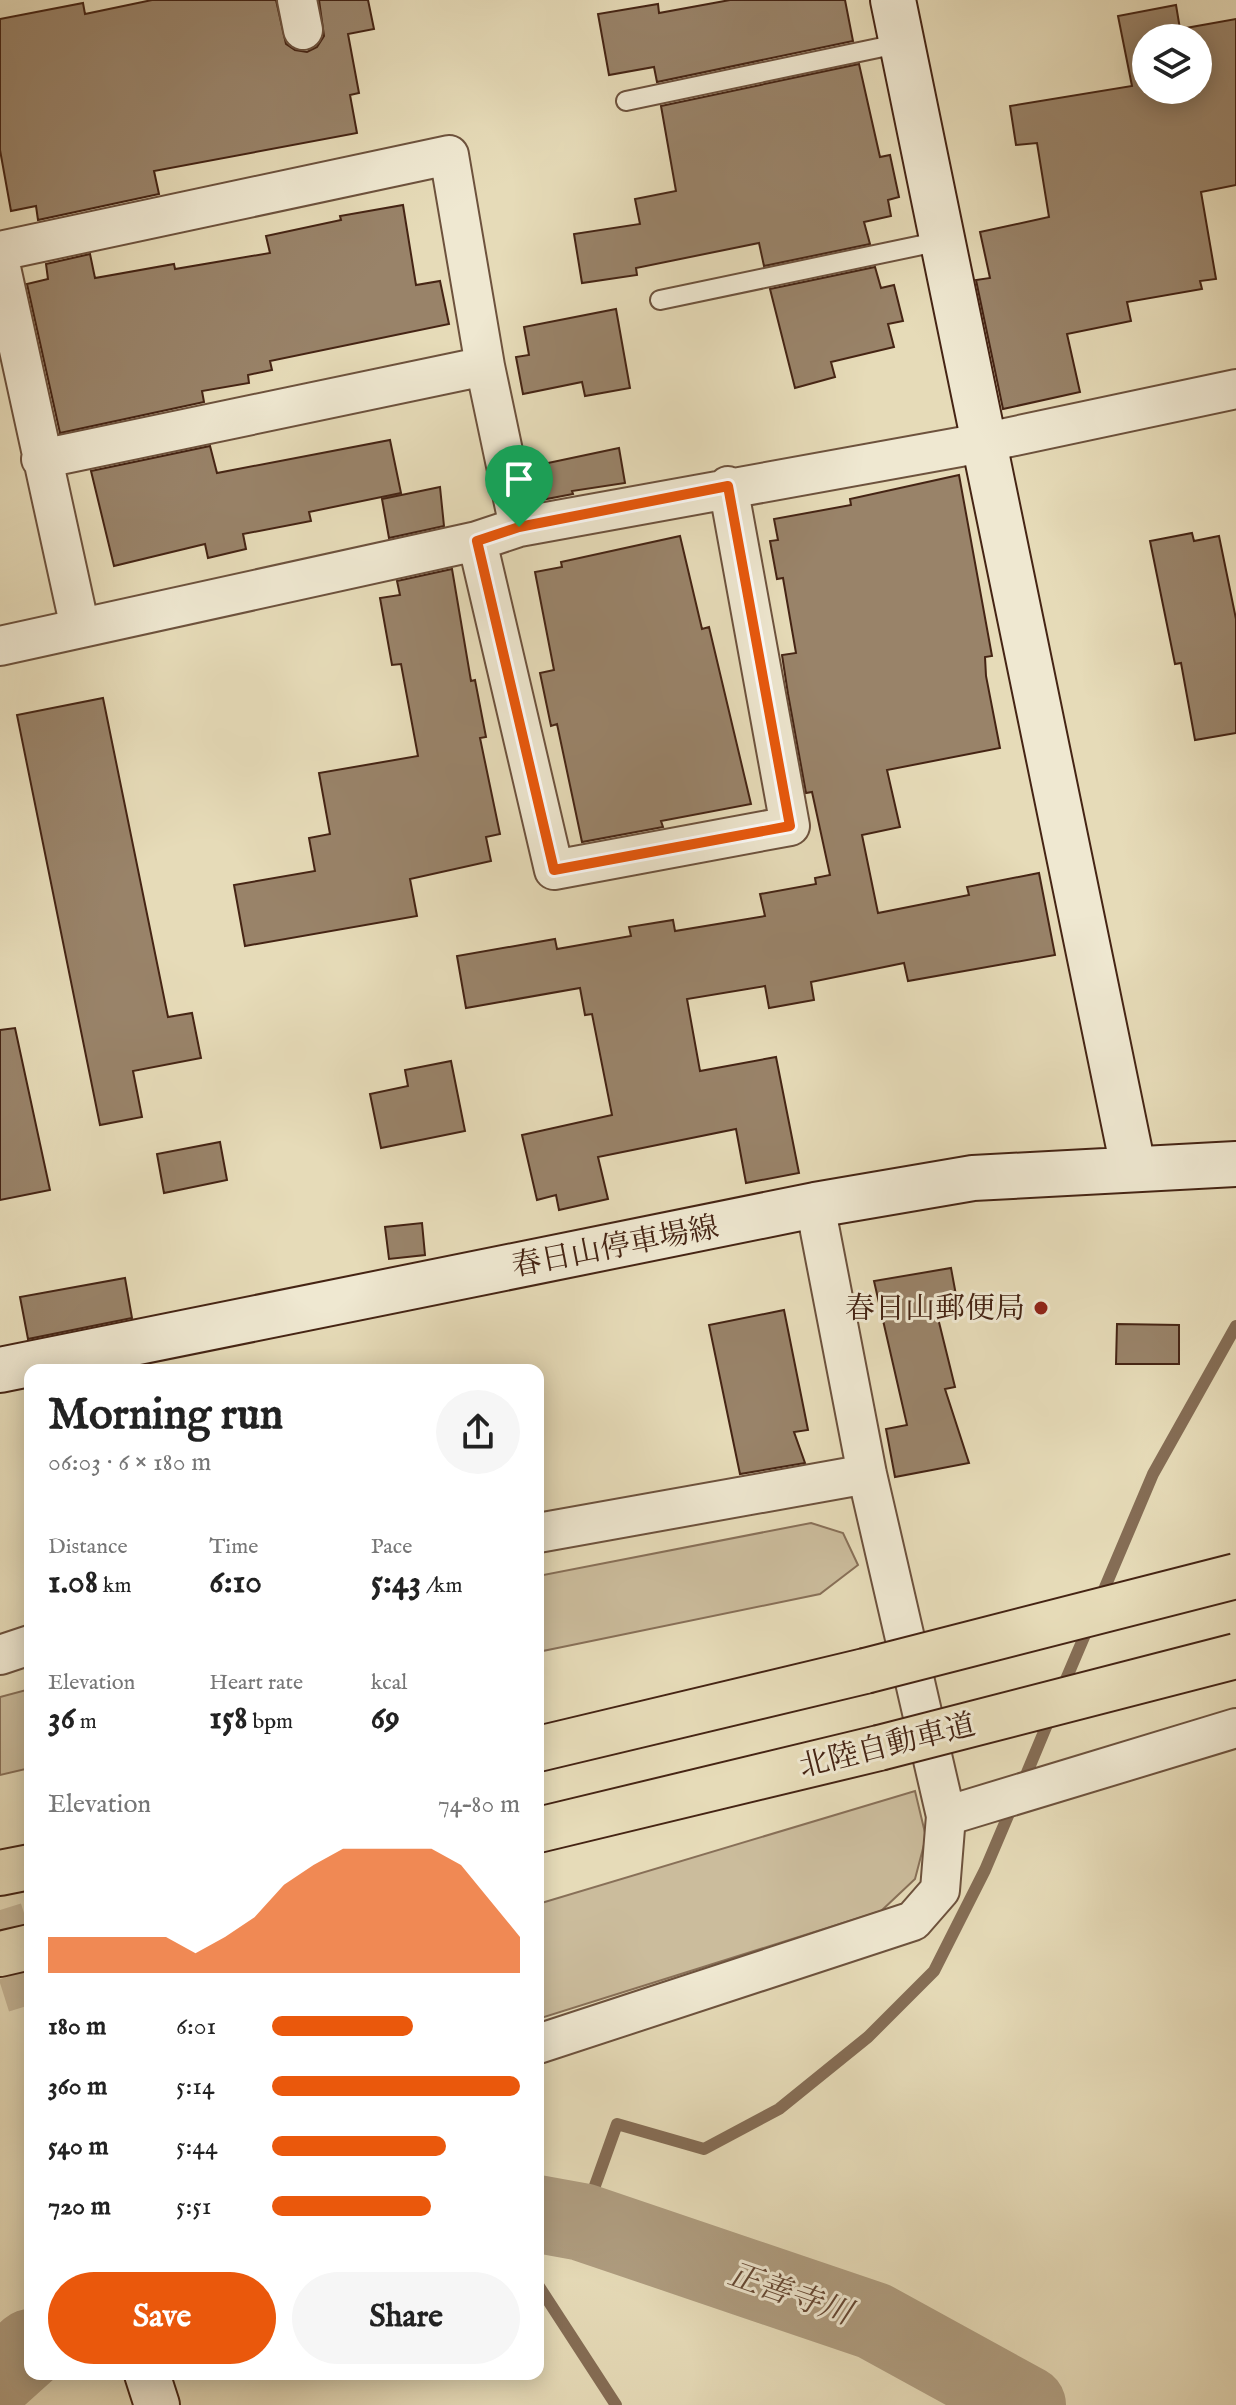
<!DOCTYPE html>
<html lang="en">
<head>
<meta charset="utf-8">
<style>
  body { margin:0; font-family:"IM FELL English","Noto Serif JP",serif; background:#f6f6f6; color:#222; height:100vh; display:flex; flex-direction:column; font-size:30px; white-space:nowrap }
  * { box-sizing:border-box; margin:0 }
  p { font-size:26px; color:#767676 }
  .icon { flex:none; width:44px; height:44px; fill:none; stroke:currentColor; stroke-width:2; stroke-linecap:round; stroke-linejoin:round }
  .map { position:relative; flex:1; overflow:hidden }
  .side { position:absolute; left:24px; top:1364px; width:520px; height:1016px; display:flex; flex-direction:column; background:#fff; border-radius:16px; box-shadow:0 4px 20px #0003 }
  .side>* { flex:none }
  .buttons { position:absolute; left:1132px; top:24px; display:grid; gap:16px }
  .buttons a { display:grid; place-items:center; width:80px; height:80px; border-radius:50%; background:#fff; box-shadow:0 4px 20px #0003; font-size:40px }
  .pin { position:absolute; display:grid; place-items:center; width:68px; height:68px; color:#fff; margin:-82px -34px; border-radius:50% 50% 50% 0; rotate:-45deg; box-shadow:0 0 8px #0007 }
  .pin .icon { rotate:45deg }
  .round { display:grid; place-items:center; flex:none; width:84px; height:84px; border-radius:42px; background:#f6f6f6 }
  .head { display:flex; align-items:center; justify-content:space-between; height:136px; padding:0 24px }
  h1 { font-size:44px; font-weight:800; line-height:60px }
  .stats { display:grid; grid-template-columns:repeat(3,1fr); gap:12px; height:136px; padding:8px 24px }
  .stats div { display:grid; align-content:center }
  .stats b { font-size:34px; font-weight:800 }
  .stats small { font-size:22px; font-weight:400 }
  .stats p { font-size:22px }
  .chart { height:224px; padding:16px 24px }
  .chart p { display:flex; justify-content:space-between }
  .chart svg { width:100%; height:144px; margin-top:8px; fill:#ea580c; opacity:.7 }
  .action { display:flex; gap:16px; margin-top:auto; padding:16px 24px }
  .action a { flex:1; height:92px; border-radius:48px; background:#ea580c; color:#fff; font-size:32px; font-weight:800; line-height:92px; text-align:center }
  .action a+a { background:#f6f6f6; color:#222 }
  ul { padding:0 24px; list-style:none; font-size:26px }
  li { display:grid; grid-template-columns:128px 96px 1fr; align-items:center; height:60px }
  li i { height:20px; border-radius:10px; background:#ea580c }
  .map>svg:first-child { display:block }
  .green { fill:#cbbc9c; stroke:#887058; stroke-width:2 }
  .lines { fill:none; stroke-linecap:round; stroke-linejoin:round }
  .stream { stroke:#856d55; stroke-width:12 }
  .river { stroke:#af9d80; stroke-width:78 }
  .building { fill:#998369; stroke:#452414; stroke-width:2; fill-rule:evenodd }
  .secondary-tunnel { stroke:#c6b697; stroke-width:44; stroke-dasharray:44 22; stroke-linecap:butt }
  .lane-casing { stroke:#6d523d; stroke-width:22 }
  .street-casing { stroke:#6d523d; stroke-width:42 }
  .secondary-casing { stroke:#452414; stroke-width:48 }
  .highway-casing { stroke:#452414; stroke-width:48 }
  .lane { stroke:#efe8d1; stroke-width:18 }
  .street { stroke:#efe8d1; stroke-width:38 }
  .secondary { stroke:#efe8d1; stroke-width:44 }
  .highway { stroke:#e6dbb8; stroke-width:44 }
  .highway-bridge-casing { stroke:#452414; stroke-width:48; stroke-linecap:butt }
  .highway-bridge { stroke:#e6dbb8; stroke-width:44 }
  .route-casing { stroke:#fff; stroke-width:16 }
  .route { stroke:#ea580c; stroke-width:10 }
  .poi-dot { fill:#8f2418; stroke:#efe8d1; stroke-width:3 }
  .labels { text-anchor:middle; stroke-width:6; stroke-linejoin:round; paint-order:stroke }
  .street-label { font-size:30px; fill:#452414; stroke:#efe8d1 }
  .poi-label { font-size:30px; fill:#452414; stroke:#efe8d1; text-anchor:end }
  .water-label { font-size:32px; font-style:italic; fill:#654834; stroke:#efe8d1 }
</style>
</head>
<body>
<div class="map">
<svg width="1236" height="2405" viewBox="0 0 1236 2405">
  <rect width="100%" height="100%" fill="#e6dbb8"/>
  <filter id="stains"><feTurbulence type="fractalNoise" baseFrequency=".0025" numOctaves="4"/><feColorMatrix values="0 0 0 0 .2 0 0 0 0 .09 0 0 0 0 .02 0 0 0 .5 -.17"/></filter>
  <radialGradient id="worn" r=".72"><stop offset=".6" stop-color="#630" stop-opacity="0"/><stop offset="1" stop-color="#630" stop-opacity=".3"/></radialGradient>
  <path class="green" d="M 811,1523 L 843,1533 L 858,1565 L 820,1594 L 538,1652 L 538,1576 Z
    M 30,1689 L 30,1768 L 0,1775 L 0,1697 Z
    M 915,1791 L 926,1837 L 915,1879 L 881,1911 L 538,2019 L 538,1904 Z"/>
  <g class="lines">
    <path class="stream" d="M 1100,1599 L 1153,1474 L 1236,1326
      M 1061,1691 L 1090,1623
      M 1021,1787 L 1051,1715
      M 582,2222 L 617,2124 L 704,2149 L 779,2109 L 868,2037 L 934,1971 L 985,1870 L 1013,1804
      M 538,2285 L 616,2405"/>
    <path class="river" d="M 538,2214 L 582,2222 L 874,2321 L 1027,2405
      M 0,2375 L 30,2348"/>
  </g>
  <path class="building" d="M 152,0 L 276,0 L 286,44 L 295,50 L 307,52 L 317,47 L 324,36 L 319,0 L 368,0 L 374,29 L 348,34 L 359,93 L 350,95 L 357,133 L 154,171 L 159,194 L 38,220 L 36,206 L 11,211 L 0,150 L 0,19 L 83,3 L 85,14 Z
    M 730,0 L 845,0 L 853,41 L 657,82 L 654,67 L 609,75 L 598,14 L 658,4 L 659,13 Z
    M 1176,5 L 1180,29 L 1236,19 L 1236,185 L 1201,192 L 1216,279 L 1200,281 L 1202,289 L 1127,302 L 1131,321 L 1067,334 L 1080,392 L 1003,409 L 976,280 L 990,278 L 980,232 L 1049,217 L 1037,143 L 1016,145 L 1010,106 L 1132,86 L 1118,16 ZM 1146,38 L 1198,38 L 1198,90 L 1146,90 Z
    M 859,64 L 880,157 L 890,155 L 899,197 L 888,200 L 891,216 L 864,222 L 870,244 L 764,266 L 759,243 L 636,268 L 637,275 L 582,283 L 574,234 L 640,224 L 635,199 L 676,191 L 661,106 Z
    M 403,205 L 416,285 L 440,281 L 449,324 L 270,361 L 272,370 L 248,375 L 249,383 L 202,391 L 204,402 L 60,433 L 27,284 L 48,279 L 46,264 L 90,254 L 95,278 L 174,264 L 175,269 L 270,253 L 266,236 L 341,220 L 340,216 Z
    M 875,267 L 881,288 L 894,285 L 903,321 L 888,324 L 894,347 L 831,362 L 835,377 L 795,388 L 770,289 Z
    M 616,309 L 630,388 L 585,396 L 582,382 L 523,394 L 516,357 L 529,355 L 524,327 Z
    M 390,440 L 401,493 L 309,512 L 311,521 L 243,534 L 246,549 L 208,558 L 205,544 L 114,566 L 91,471 L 210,446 L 217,473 Z
    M 619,448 L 625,483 L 572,491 L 573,494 L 536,501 L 529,467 Z
    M 959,475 L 992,656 L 985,657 L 986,676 L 1000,748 L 887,770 L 900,827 L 862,835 L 878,913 L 969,895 L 967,887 L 1039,873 L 1055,955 L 908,981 L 904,963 L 811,982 L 814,1000 L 769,1008 L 765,986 L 687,999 L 700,1071 L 776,1057 L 799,1173 L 746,1183 L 736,1129 L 598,1157 L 608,1199 L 559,1210 L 556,1195 L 537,1200 L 522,1135 L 612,1115 L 592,1014 L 585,1015 L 580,988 L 466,1008 L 457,956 L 555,939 L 557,949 L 631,936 L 629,927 L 673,920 L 675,931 L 765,916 L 760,894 L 816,884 L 815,878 L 830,875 L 812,792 L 806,793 L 788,694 L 782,655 L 796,653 L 783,578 L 777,579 L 770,541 L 778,540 L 774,519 L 851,505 L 850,499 Z
    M 440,487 L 444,526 L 389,538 L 382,499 Z
    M 1192,533 L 1194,541 L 1219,536 L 1236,619 L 1236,733 L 1195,740 L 1181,663 L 1175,664 L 1150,541 Z
    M 680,536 L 702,629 L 709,627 L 751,804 L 661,821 L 663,827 L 582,842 L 557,724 L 551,726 L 540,673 L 554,670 L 535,572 L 562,567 L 561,562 Z
    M 452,569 L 471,681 L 475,680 L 486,737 L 480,738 L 500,834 L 486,837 L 491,861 L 410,879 L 417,916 L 245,946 L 234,885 L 315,871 L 309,838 L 330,834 L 319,773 L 418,756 L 401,664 L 392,665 L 380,598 L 400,595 L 397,581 Z
    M 103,698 L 168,1017 L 192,1013 L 201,1058 L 133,1071 L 142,1117 L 100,1125 L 17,715 Z
    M 15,1028 L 50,1190 L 0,1200 L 0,1030 Z
    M 451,1061 L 465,1131 L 381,1148 L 370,1094 L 408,1086 L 405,1070 Z
    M 220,1142 L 227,1180 L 164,1193 L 157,1154 Z
    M 422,1223 L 425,1255 L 389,1259 L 385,1227 Z
    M 951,1268 L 958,1306 L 936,1310 L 955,1387 L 945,1389 L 969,1463 L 895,1477 L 886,1429 L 907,1425 L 874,1281 Z
    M 125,1278 L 132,1318 L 28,1339 L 20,1297 Z
    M 784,1310 L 808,1430 L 794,1432 L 805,1463 L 740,1474 L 709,1325 Z
    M 1117,1324 L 1179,1325 L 1179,1364 L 1116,1364 Z"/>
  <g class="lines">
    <path class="secondary-tunnel" d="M 0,1910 L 30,2005"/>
    <defs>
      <path id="lane" d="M 626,101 L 902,43
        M 660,300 L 941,241"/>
      <path id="street" d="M 297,0 L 303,30
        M 0,251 L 449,155 L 485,366 L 519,527
        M 0,263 L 80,628
        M 41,459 L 485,366
        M 477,541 L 554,870 L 790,826 L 728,486
        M 0,646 L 477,541 L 519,527 L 982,443 L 1236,389
        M 815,1205 L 867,1474 L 946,1816 L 1236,1728
        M 538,1533 L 867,1474
        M 0,1655 L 30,1645
        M 538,2044 L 913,1921 L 940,1890 L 946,1816"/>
      <path id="secondary" d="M 893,0 L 1133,1167
        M 0,1370 L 815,1205 L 973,1178 L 1236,1164
        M 147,2374 L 157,2405"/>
      <path id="highway" d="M 538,1749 L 865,1671
        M 538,1830 L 879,1748
        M 0,1873 L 30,1867
        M 0,1954 L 30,1947"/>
    </defs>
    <use href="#lane" class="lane-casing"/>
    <use href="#street" class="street-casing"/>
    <use href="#secondary" class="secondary-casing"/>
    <use href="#highway" class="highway-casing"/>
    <use href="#lane" class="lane"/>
    <use href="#street" class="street"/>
    <use href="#secondary" class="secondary"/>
    <use href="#highway" class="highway"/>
    <defs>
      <path id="highway-bridge" d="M 865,1671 L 1236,1576
        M 879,1748 L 1236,1656"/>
    </defs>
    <use href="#highway-bridge" class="highway-bridge-casing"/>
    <use href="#highway-bridge" class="highway-bridge"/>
  </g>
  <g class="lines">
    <defs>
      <path id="route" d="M 728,486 L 790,826 L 554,870 L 477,541 L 519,527 Z"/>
    </defs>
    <use href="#route" class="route-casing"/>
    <use href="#route" class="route"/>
  </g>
  <circle class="poi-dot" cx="1041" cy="1308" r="8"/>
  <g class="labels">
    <g class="street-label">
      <text transform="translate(615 1246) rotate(-11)" y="10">春日山停車場線</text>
      <text transform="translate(887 1745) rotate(-14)" y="10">北陸自動車道</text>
    </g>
    <g class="poi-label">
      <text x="1025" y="1318">春日山郵便局</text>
    </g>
    <g class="water-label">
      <text transform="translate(790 2293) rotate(19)" y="11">正善寺川</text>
    </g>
  </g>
  <rect width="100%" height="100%" filter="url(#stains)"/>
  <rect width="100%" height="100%" fill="url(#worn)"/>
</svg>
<div class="buttons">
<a><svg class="icon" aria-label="layers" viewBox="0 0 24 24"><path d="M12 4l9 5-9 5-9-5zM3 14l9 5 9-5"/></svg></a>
</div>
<div class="pin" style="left:519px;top:527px;background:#1e9e55"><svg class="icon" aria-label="arrive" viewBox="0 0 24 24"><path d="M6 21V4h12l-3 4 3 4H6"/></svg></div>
<section class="side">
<div class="head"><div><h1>Morning run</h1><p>06:03 · 6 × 180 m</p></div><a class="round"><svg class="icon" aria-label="share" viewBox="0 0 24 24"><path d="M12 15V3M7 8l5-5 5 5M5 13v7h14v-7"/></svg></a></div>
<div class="stats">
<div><p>Distance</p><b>1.08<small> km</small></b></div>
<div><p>Time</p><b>6:10</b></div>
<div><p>Pace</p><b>5:43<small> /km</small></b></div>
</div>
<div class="stats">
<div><p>Elevation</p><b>36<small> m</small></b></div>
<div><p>Heart rate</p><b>158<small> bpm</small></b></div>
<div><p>kcal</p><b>69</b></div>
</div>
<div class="chart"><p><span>Elevation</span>74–80 m</p>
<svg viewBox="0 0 160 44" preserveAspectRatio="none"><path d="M0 44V33L10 33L20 33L30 33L40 33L50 38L60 33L70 27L80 17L90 11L100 6L110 6L120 6L130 6L140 11L150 22L160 33V44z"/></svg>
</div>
<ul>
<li><b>180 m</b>6:01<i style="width:57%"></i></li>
<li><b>360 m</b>5:14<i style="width:100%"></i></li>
<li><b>540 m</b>5:44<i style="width:70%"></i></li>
<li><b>720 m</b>5:51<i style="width:64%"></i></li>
</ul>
<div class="action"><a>Save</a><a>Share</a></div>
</section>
</div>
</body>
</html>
